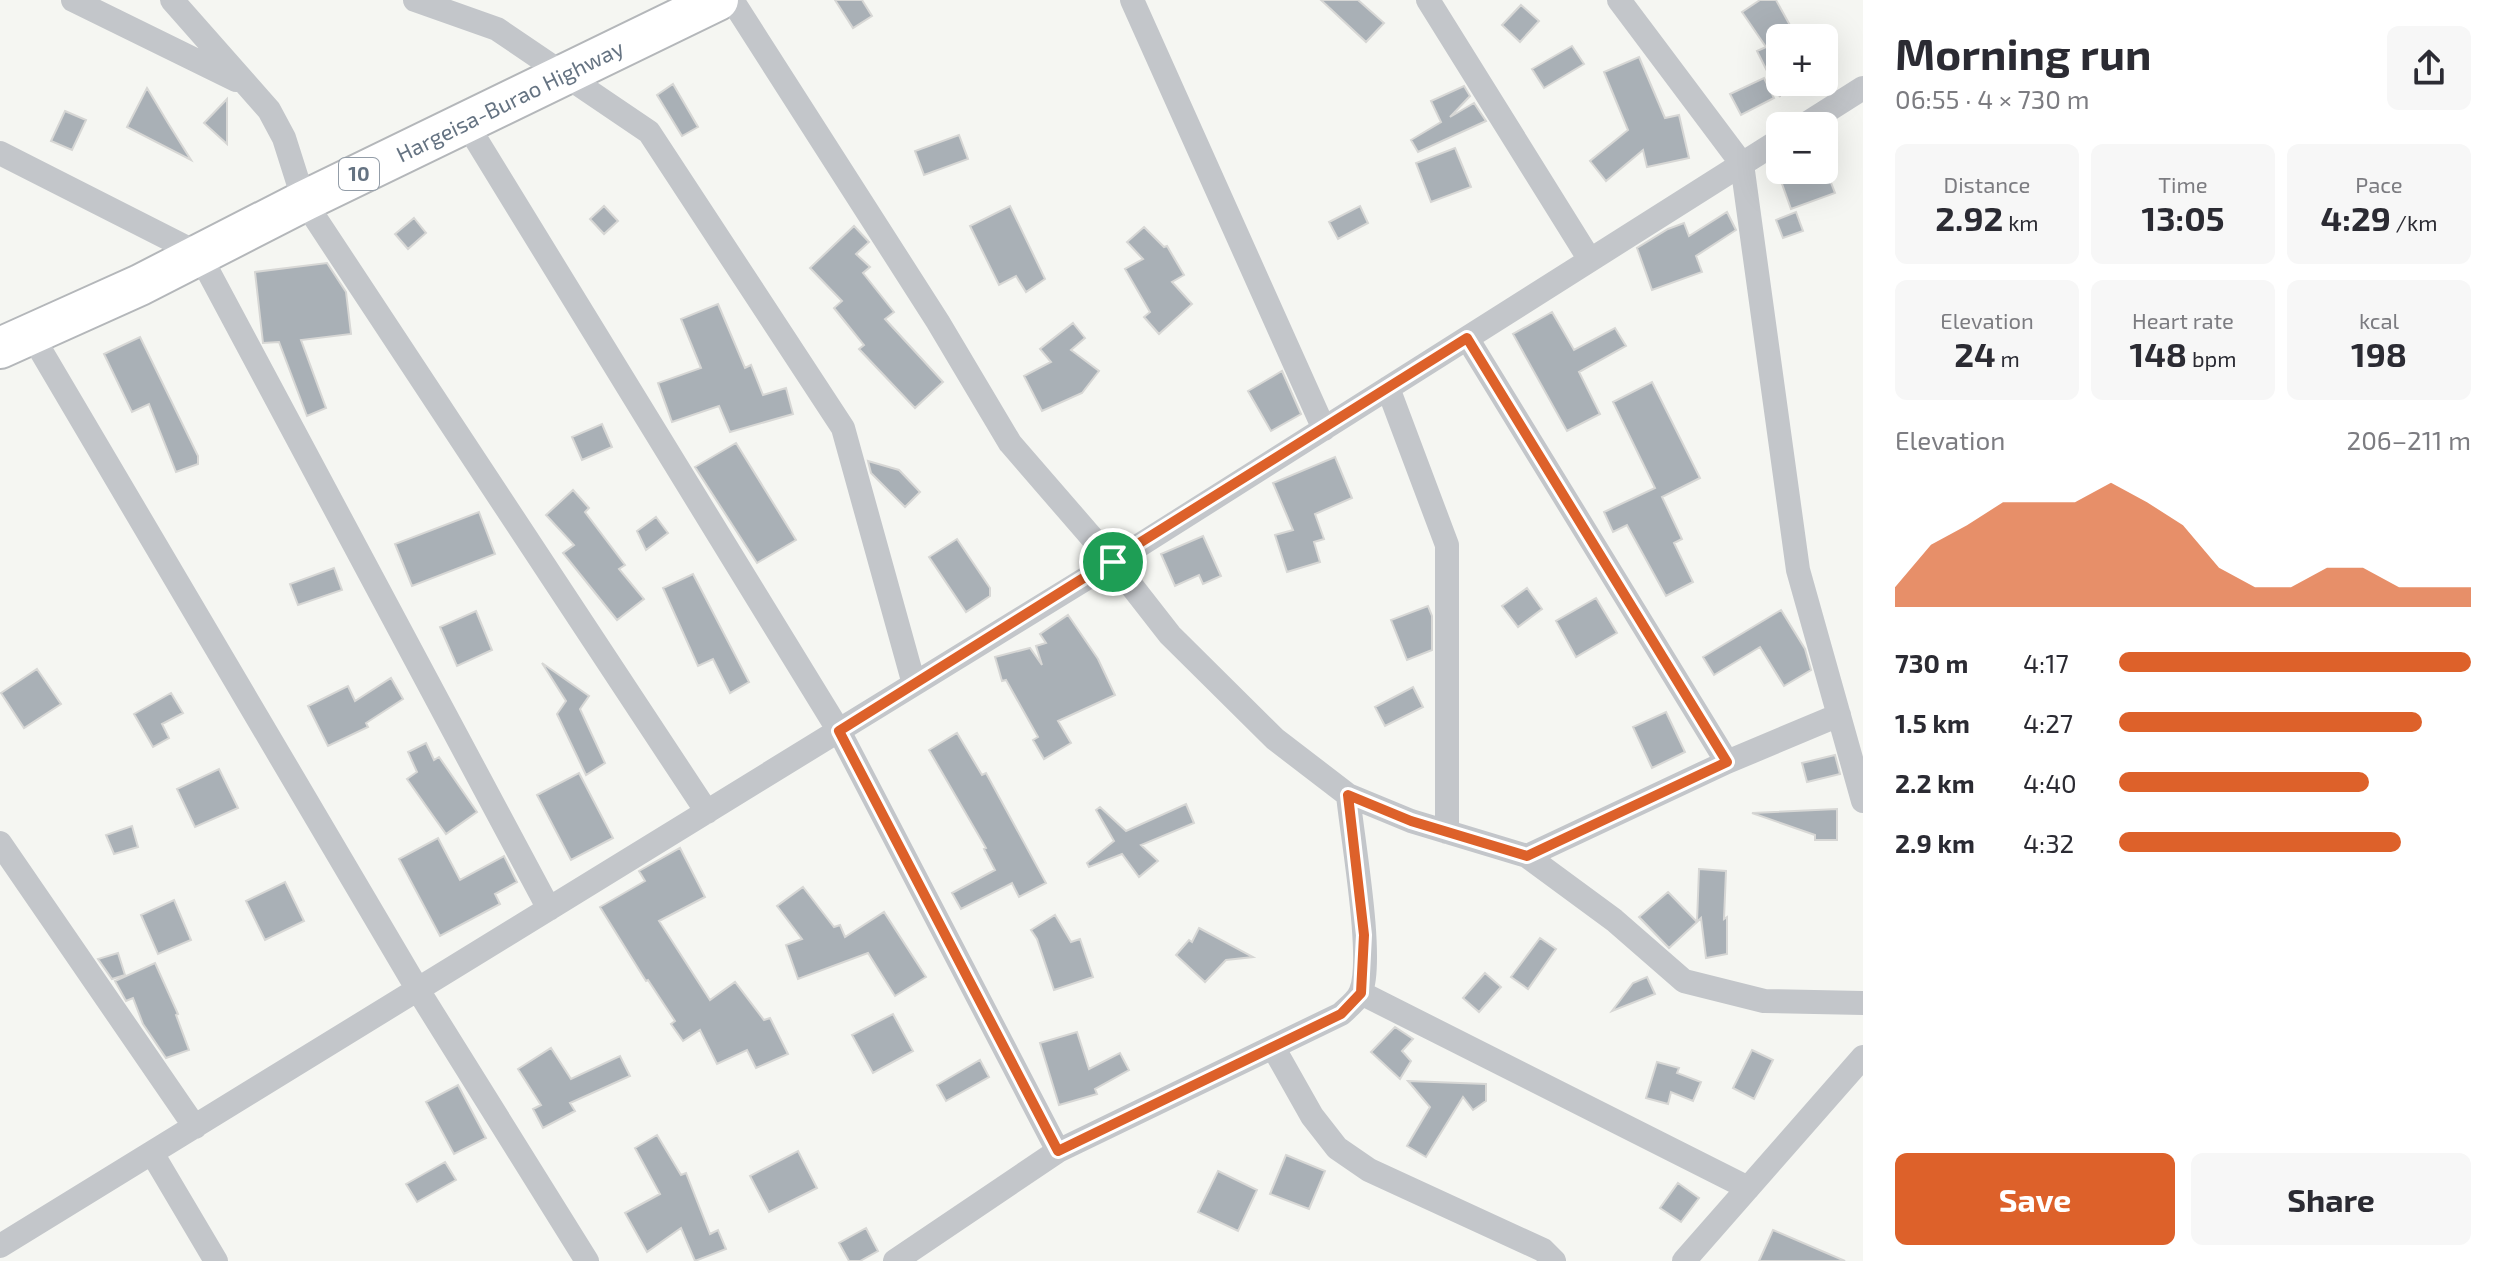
<!DOCTYPE html>
<html lang="en">
<head>
<meta charset="utf-8">
<style>
  body { margin:0; font-family:"Exo 2",sans-serif; background:#f7f7f7; color:#2b2b33; height:100vh; display:flex; flex-direction:column; font-size:30px; white-space:nowrap }
  * { box-sizing:border-box; margin:0 }
  p { font-size:26px; color:#7c7c81 }
  .icon { flex:none; width:44px; height:44px; fill:none; stroke:currentColor; stroke-width:2; stroke-linecap:round; stroke-linejoin:round }
  .map { position:relative; flex:1; overflow:hidden }
  .sheet { display:flex; flex-direction:column; background:#fff; width:640px }
  .sheet>* { flex:none }
  .buttons { position:absolute; left:1766px; top:24px; display:grid; gap:16px }
  .buttons a { display:grid; place-items:center; width:72px; height:72px; border-radius:12px; background:#fff; box-shadow:0 8px 32px #0002; font-size:40px }
  .pin { position:absolute; display:grid; place-items:center; width:68px; height:68px; color:#fff; margin:-34px; border:4px solid #fff; border-radius:50%; box-shadow:0 2px 8px #0007 }
  .round { display:grid; place-items:center; flex:none; width:84px; height:84px; border-radius:12px; background:#f7f7f7 }
  .head { display:flex; align-items:center; justify-content:space-between; height:136px; padding:0 32px }
  h1 { font-size:44px; font-weight:700; line-height:60px }
  .figures { display:grid; grid-template-columns:repeat(3,1fr); gap:12px; height:136px; padding:8px 32px }
  .figures div { display:grid; align-content:center; border-radius:12px; background:#f7f7f7; text-align:center }
  .figures b { font-size:34px; font-weight:700 }
  .figures small { font-size:22px; font-weight:400 }
  .figures p { font-size:22px }
  .chart { height:224px; padding:16px 32px }
  .chart p { display:flex; justify-content:space-between }
  .chart svg { width:100%; height:144px; margin-top:8px; fill:#dd612a; opacity:.7 }
  .action { display:flex; gap:16px; margin-top:auto; padding:16px 32px }
  .action a { flex:1; height:92px; border-radius:12px; background:#dd612a; color:#fff; font-size:32px; font-weight:700; line-height:92px; text-align:center }
  .action a+a { background:#f7f7f7; color:#2b2b33 }
  ul { padding:0 32px; list-style:none; font-size:26px }
  li { display:grid; grid-template-columns:128px 96px 1fr; align-items:center; height:60px }
  li i { height:20px; border-radius:10px; background:#dd612a }
  main { display:flex; flex:1; min-height:0 }
  .map>svg:first-child { display:block }
  .building { fill:#a9b0b6; stroke:#d7d7d5; stroke-width:2 }
  .lines { fill:none; stroke-linecap:round; stroke-linejoin:round }
  .trunk-casing { stroke:#b4b7ba; stroke-width:44 }
  .minor { stroke:#c3c6ca; stroke-width:24 }
  .trunk { stroke:#fff; stroke-width:40 }
  .route-casing { stroke:#fff; stroke-width:16 }
  .route { stroke:#dd612a; stroke-width:10 }
  .labels { text-anchor:middle; stroke-width:8; stroke-linejoin:round; paint-order:stroke }
  .shield { fill:#fff; stroke:#939da8; stroke-width:2 }
  .shield-label { font-size:20px; font-weight:bold; fill:#657382 }
  .street-label { font-size:22px; fill:#657382; stroke:#fff }
</style>
</head>
<body>
<main>
<div class="map">
<svg width="1863" height="1261" viewBox="0 0 1863 1261">
  <rect width="100%" height="100%" fill="#f5f6f2"/>
  <path class="building" d="M 835,0 L 862,0 L 872,16 L 853,28 Z
    M 1321,0 L 1358,0 L 1384,23 L 1366,42 Z
    M 1760,0 L 1776,0 L 1797,38 L 1780,38 L 1780,97 L 1757,51 L 1766,47 L 1742,12 Z
    M 1521,5 L 1539,21 L 1520,42 L 1502,25 Z
    M 1572,46 L 1584,64 L 1544,88 L 1532,69 Z
    M 1639,57 L 1665,118 L 1679,115 L 1689,158 L 1647,167 L 1643,150 L 1606,181 L 1590,161 L 1628,130 L 1604,72 Z
    M 1764,78 L 1774,98 L 1741,115 L 1730,94 Z
    M 673,84 L 698,127 L 682,136 L 657,95 Z
    M 1464,86 L 1470,96 L 1450,117 L 1474,103 L 1486,121 L 1418,152 L 1411,140 L 1441,122 L 1431,101 Z
    M 147,88 L 168,123 L 191,160 L 127,127 Z
    M 227,99 L 227,144 L 204,123 Z
    M 65,111 L 86,120 L 72,150 L 51,141 Z
    M 959,135 L 968,159 L 924,175 L 915,151 Z
    M 1455,148 L 1471,187 L 1431,202 L 1416,163 Z
    M 1777,170 L 1826,170 L 1835,193 L 1791,209 Z
    M 604,206 L 618,221 L 604,234 L 590,219 Z
    M 1010,206 L 1045,279 L 1026,292 L 1016,276 L 999,285 L 970,226 Z
    M 1360,206 L 1368,223 L 1338,239 L 1329,222 Z
    M 1727,212 L 1736,230 L 1696,256 L 1702,272 L 1652,290 L 1637,248 L 1668,229 L 1684,223 L 1689,236 Z
    M 1796,212 L 1803,231 L 1783,238 L 1776,220 Z
    M 414,218 L 426,233 L 408,249 L 395,234 Z
    M 854,226 L 869,242 L 856,254 L 870,267 L 863,273 L 894,312 L 885,319 L 943,382 L 915,408 L 859,349 L 864,345 L 834,308 L 842,301 L 810,268 Z
    M 1144,227 L 1164,247 L 1167,246 L 1184,275 L 1172,282 L 1192,304 L 1159,334 L 1144,317 L 1150,312 L 1125,269 L 1143,259 L 1127,242 Z
    M 327,263 L 346,292 L 351,334 L 301,340 L 326,408 L 307,416 L 279,342 L 263,343 L 255,272 Z
    M 718,304 L 745,368 L 751,365 L 763,395 L 786,388 L 793,414 L 730,432 L 719,406 L 672,422 L 658,383 L 701,368 L 681,319 Z
    M 1552,312 L 1574,350 L 1615,328 L 1626,346 L 1579,372 L 1600,414 L 1567,431 L 1513,334 Z
    M 1073,323 L 1085,338 L 1071,350 L 1099,371 L 1082,393 L 1042,411 L 1024,376 L 1051,362 L 1040,349 Z
    M 140,337 L 198,456 L 198,464 L 176,472 L 149,404 L 132,412 L 104,354 Z
    M 1282,371 L 1301,414 L 1271,431 L 1248,391 Z
    M 1652,382 L 1700,478 L 1662,497 L 1682,539 L 1674,543 L 1693,582 L 1666,596 L 1627,525 L 1613,532 L 1604,512 L 1655,488 L 1613,402 Z
    M 602,424 L 612,447 L 582,460 L 572,437 Z
    M 736,443 L 796,540 L 757,563 L 695,467 Z
    M 1335,457 L 1352,498 L 1315,514 L 1324,539 L 1314,542 L 1320,562 L 1287,572 L 1275,535 L 1293,530 L 1273,483 Z
    M 868,461 L 899,470 L 920,492 L 905,507 L 871,473 Z
    M 573,490 L 589,508 L 585,512 L 625,565 L 619,569 L 644,599 L 617,620 L 563,553 L 574,545 L 546,515 Z
    M 479,512 L 495,554 L 412,586 L 395,544 Z
    M 656,517 L 668,533 L 646,550 L 637,531 Z
    M 1203,536 L 1221,576 L 1203,584 L 1199,575 L 1175,586 L 1161,554 Z
    M 957,539 L 990,588 L 990,596 L 966,612 L 929,557 Z
    M 334,568 L 342,590 L 298,605 L 290,584 Z
    M 693,574 L 749,682 L 730,693 L 713,659 L 698,666 L 663,588 Z
    M 1527,588 L 1542,609 L 1518,627 L 1502,606 Z
    M 1596,598 L 1617,633 L 1576,657 L 1556,621 Z
    M 1428,606 L 1432,616 L 1432,650 L 1407,660 L 1391,620 Z
    M 1781,610 L 1805,649 L 1811,670 L 1784,686 L 1760,647 L 1714,675 L 1703,657 Z
    M 476,611 L 492,650 L 457,666 L 440,627 Z
    M 1068,615 L 1098,659 L 1115,695 L 1058,721 L 1071,743 L 1044,759 L 1033,740 L 1038,737 L 1006,680 L 1002,681 L 995,657 L 1030,648 L 1042,665 L 1036,646 L 1046,643 L 1040,634 Z
    M 542,663 L 589,696 L 580,709 L 605,763 L 586,775 L 557,714 L 566,701 Z
    M 37,669 L 61,704 L 24,728 L 1,693 Z
    M 391,678 L 403,699 L 366,723 L 368,727 L 328,746 L 308,706 L 348,686 L 355,701 Z
    M 1413,687 L 1423,707 L 1385,726 L 1375,707 Z
    M 171,693 L 183,713 L 162,724 L 169,738 L 153,747 L 134,714 Z
    M 1666,712 L 1685,752 L 1652,768 L 1633,727 Z
    M 957,733 L 982,775 L 986,773 L 1046,883 L 1019,897 L 1012,883 L 961,909 L 952,893 L 995,870 L 984,849 L 986,848 L 929,750 Z
    M 426,743 L 434,760 L 439,757 L 477,812 L 446,834 L 407,779 L 417,772 L 408,752 Z
    M 1835,755 L 1840,774 L 1807,782 L 1802,763 Z
    M 219,769 L 238,808 L 195,827 L 177,789 Z
    M 579,773 L 613,838 L 571,860 L 537,795 Z
    M 1186,804 L 1194,823 L 1141,845 L 1158,861 L 1139,877 L 1122,854 L 1089,867 L 1087,863 L 1114,841 L 1096,810 L 1100,807 L 1126,831 Z
    M 1837,809 L 1837,840 L 1815,840 L 1815,835 L 1752,813 Z
    M 132,826 L 138,847 L 114,854 L 106,835 Z
    M 438,838 L 460,880 L 504,856 L 517,882 L 495,894 L 500,904 L 440,936 L 399,859 Z
    M 680,848 L 705,897 L 659,921 L 710,1000 L 735,982 L 764,1020 L 770,1018 L 788,1054 L 756,1068 L 747,1050 L 717,1064 L 700,1030 L 683,1041 L 671,1024 L 675,1021 L 648,980 L 646,981 L 600,907 L 645,881 L 639,871 Z
    M 1699,869 L 1726,871 L 1724,919 L 1727,917 L 1727,954 L 1706,958 L 1701,918 L 1697,922 Z
    M 285,882 L 304,921 L 265,940 L 246,901 Z
    M 803,887 L 834,927 L 840,925 L 845,937 L 884,912 L 926,977 L 895,996 L 868,953 L 798,979 L 786,945 L 802,939 L 777,906 Z
    M 1668,892 L 1697,922 L 1669,948 L 1639,917 Z
    M 174,900 L 191,940 L 158,954 L 141,915 Z
    M 1055,915 L 1071,942 L 1080,939 L 1093,977 L 1054,990 L 1037,939 L 1031,930 Z
    M 1199,928 L 1253,957 L 1226,960 L 1205,982 L 1176,955 L 1189,940 L 1192,942 Z
    M 1540,938 L 1556,949 L 1528,989 L 1511,977 Z
    M 118,953 L 125,975 L 112,979 L 98,959 Z
    M 155,963 L 178,1014 L 176,1015 L 189,1050 L 166,1058 L 143,1024 L 133,998 L 126,1001 L 115,981 Z
    M 1485,973 L 1501,987 L 1479,1012 L 1463,998 Z
    M 1647,977 L 1655,994 L 1612,1011 L 1633,983 Z
    M 893,1014 L 913,1051 L 873,1073 L 852,1035 Z
    M 1395,1027 L 1413,1039 L 1402,1051 L 1411,1061 L 1400,1079 L 1371,1052 Z
    M 1077,1032 L 1089,1069 L 1120,1053 L 1129,1070 L 1095,1089 L 1097,1094 L 1059,1105 L 1040,1043 Z
    M 551,1048 L 571,1079 L 620,1056 L 630,1076 L 570,1103 L 575,1111 L 543,1128 L 533,1109 L 541,1105 L 518,1069 Z
    M 1752,1050 L 1773,1060 L 1754,1099 L 1733,1088 Z
    M 980,1060 L 989,1077 L 946,1101 L 937,1085 Z
    M 1657,1062 L 1679,1068 L 1677,1073 L 1701,1082 L 1693,1101 L 1671,1092 L 1668,1104 L 1646,1098 Z
    M 1408,1081 L 1486,1084 L 1486,1101 L 1473,1110 L 1463,1097 L 1426,1157 L 1407,1146 L 1430,1107 Z
    M 458,1085 L 486,1138 L 454,1154 L 426,1102 Z
    M 657,1135 L 681,1175 L 686,1173 L 710,1234 L 718,1230 L 726,1249 L 695,1261 L 681,1228 L 647,1252 L 625,1213 L 660,1194 L 635,1148 Z
    M 798,1151 L 817,1188 L 769,1212 L 750,1176 Z
    M 1286,1155 L 1325,1171 L 1309,1209 L 1270,1194 Z
    M 445,1162 L 456,1180 L 417,1202 L 406,1184 Z
    M 1218,1171 L 1257,1190 L 1238,1231 L 1198,1212 Z
    M 1678,1183 L 1699,1198 L 1681,1222 L 1660,1208 Z
    M 866,1228 L 878,1251 L 860,1261 L 849,1261 L 839,1243 Z
    M 1773,1230 L 1845,1261 L 1759,1261 Z"/>
  <g class="lines">
    <defs>
      <path id="trunk" d="M 0,348 L 140,285 L 304,201 L 718,0"/>
    </defs>
    <use href="#trunk" class="trunk-casing"/>
    <path class="minor" d="M 73,0 L 236,80
      M 172,0 L 269,110 L 284,138 L 304,201 L 707,812
      M 415,0 L 497,29 L 649,132 L 843,428 L 914,684
      M 732,0 L 938,322 L 1010,443 L 1113,562 L 1170,635 L 1275,739 L 1348,795 L 1411,821 L 1527,856 L 1614,920 L 1684,981 L 1764,1001 L 1863,1003
      M 1132,0 L 1324,429
      M 1428,0 L 1590,260
      M 1619,0 L 1742,164 L 1798,570 L 1863,801
      M 466,123 L 839,731 L 1058,1151
      M 1803,126 L 1863,88
      M 0,153 L 199,254 L 549,909
      M 31,334 L 418,990 L 587,1261
      M 1467,338 L 1727,762
      M 1388,388 L 1447,545 L 1447,832
      M 0,843 L 195,1127
      M 1527,856 L 1727,762 L 1839,715
      M 1361,993 L 1748,1188
      M 1273,1047 L 1312,1116 L 1337,1148 L 1369,1170 L 1543,1250 L 1554,1261
      M 152,1153 L 216,1261
      M 0,1246 L 1113,562 L 1780,140
      M 895,1261 L 1058,1151 L 1341,1014 C 1347,1008 1358,1000 1361,991 C 1374,958 1352,836 1348,795
      M 1684,1261 L 1863,1057"/>
    <use href="#trunk" class="trunk"/>
  </g>
  <g class="lines">
    <defs>
      <path id="route" d="M 1467,338 L 1727,762 L 1527,856 L 1411,821 L 1348,795 L 1364,935 L 1361,993 L 1341,1014 L 1058,1151 L 839,731 Z"/>
    </defs>
    <use href="#route" class="route-casing"/>
    <use href="#route" class="route"/>
  </g>
  <g class="labels">
    <rect class="shield" x="339" y="158" width="40" height="32" rx="6"/>
    <g class="shield-label">
      <text x="359" y="181">10</text>
    </g>
    <g class="street-label">
      <text transform="translate(510 101) rotate(-26)" y="8">Hargeisa-Burao Highway</text>
    </g>
  </g>
</svg>
<div class="buttons">
<a>+</a>
<a>−</a>
</div>
<div class="pin" style="left:1113px;top:562px;background:#1e9e55"><svg class="icon" aria-label="arrive" viewBox="0 0 24 24"><path d="M6 21V4h12l-3 4 3 4H6"/></svg></div>
</div>
<section class="sheet">
<div class="head"><div><h1>Morning run</h1><p>06:55 · 4 × 730 m</p></div><a class="round"><svg class="icon" aria-label="share" viewBox="0 0 24 24"><path d="M12 15V3M7 8l5-5 5 5M5 13v7h14v-7"/></svg></a></div>
<div class="figures">
<div><p>Distance</p><b>2.92<small> km</small></b></div>
<div><p>Time</p><b>13:05</b></div>
<div><p>Pace</p><b>4:29<small> /km</small></b></div>
</div>
<div class="figures">
<div><p>Elevation</p><b>24<small> m</small></b></div>
<div><p>Heart rate</p><b>148<small> bpm</small></b></div>
<div><p>kcal</p><b>198</b></div>
</div>
<div class="chart"><p><span>Elevation</span>206–211 m</p>
<svg viewBox="0 0 160 44" preserveAspectRatio="none"><path d="M0 44V38L10 25L20 19L30 12L40 12L50 12L60 6L70 12L80 19L90 32L100 38L110 38L120 32L130 32L140 38L150 38L160 38V44z"/></svg>
</div>
<ul>
<li><b>730 m</b>4:17<i style="width:100%"></i></li>
<li><b>1.5 km</b>4:27<i style="width:86%"></i></li>
<li><b>2.2 km</b>4:40<i style="width:71%"></i></li>
<li><b>2.9 km</b>4:32<i style="width:80%"></i></li>
</ul>
<div class="action"><a>Save</a><a>Share</a></div>
</section>
</main>
</body>
</html>
